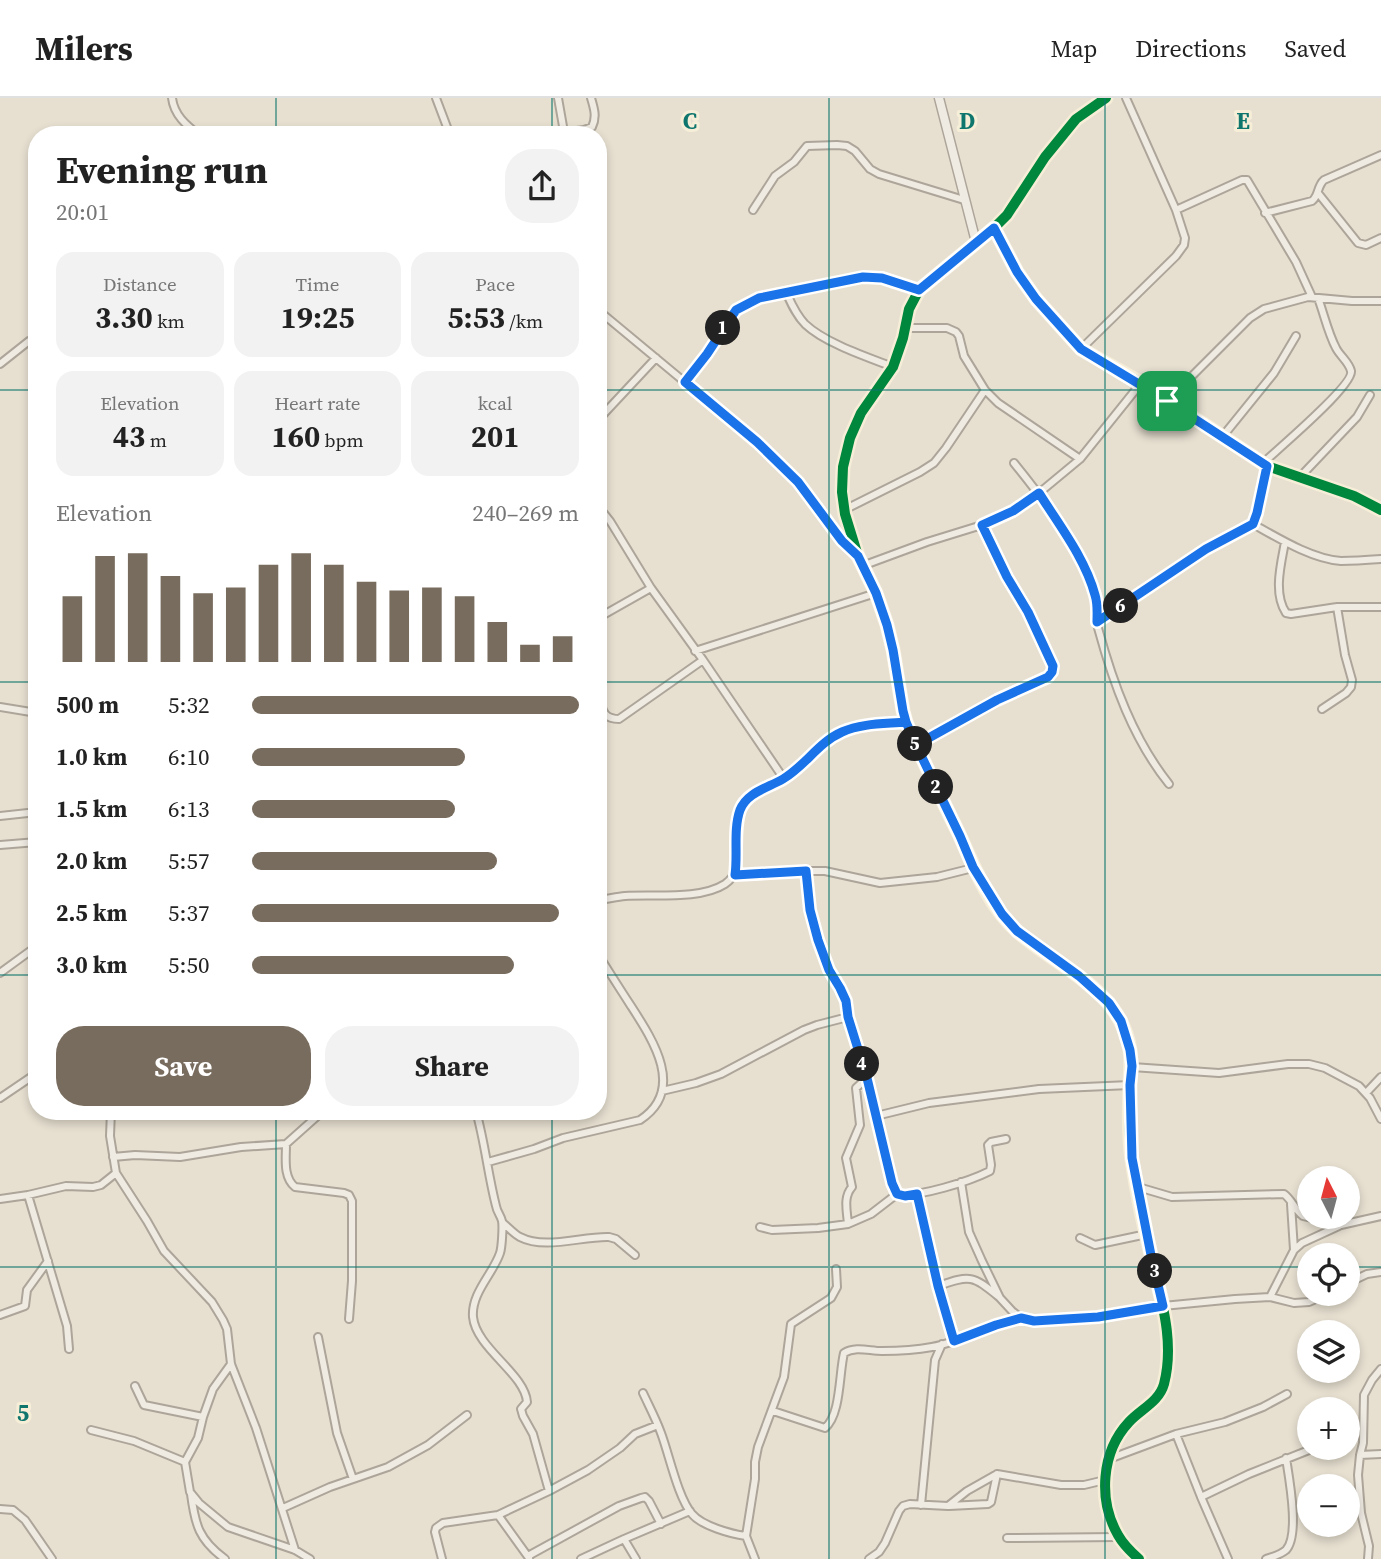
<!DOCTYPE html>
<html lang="en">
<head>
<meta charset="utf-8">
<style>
  body { margin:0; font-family:"Source Serif 4",serif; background:#f2f2f2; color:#222; height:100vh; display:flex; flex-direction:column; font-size:26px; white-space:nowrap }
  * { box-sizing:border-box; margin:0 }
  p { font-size:23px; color:#767676 }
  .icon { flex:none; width:38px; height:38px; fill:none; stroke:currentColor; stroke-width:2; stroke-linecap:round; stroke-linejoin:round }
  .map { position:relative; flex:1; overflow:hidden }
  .side { position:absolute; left:28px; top:28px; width:579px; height:994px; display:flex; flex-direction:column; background:#fff; border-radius:28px; box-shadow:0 4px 10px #0003 }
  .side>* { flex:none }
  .needle { width:46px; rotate:354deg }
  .fabs { position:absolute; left:1297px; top:1068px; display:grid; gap:14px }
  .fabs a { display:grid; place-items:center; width:63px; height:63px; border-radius:50%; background:#fff; box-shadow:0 4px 10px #0003; font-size:35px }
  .pin { position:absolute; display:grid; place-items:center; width:60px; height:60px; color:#fff; margin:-30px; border-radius:14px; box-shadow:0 4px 10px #0006 }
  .km { position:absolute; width:35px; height:35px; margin:-18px; border-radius:50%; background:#222; color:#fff; font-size:19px; line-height:35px; text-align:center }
  .round { display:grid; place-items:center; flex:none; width:74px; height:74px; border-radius:28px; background:#f2f2f2 }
  .overview { display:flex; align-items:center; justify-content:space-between; height:119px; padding:0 28px }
  h1 { font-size:38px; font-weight:700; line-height:52px }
  .stats { display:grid; grid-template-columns:repeat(3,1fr); gap:10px; height:119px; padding:7px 28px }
  .stats div { display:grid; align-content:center; border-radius:18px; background:#f2f2f2; text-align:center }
  .stats b { font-size:30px; font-weight:700 }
  .stats small { font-size:19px; font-weight:400 }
  .stats p { font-size:19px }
  .chart { height:196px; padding:14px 28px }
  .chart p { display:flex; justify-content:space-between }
  .chart svg { width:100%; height:126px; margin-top:7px; stroke:#786c5e; stroke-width:6 }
  .button { display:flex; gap:14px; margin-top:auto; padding:14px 28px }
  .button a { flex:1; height:80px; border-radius:28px; background:#786c5e; color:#fff; font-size:28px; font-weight:700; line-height:80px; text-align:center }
  .button a+a { background:#f2f2f2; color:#222 }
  ul { padding:0 28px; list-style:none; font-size:23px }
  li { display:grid; grid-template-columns:112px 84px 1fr; align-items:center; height:52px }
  li i { height:18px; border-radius:9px; background:#786c5e }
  header { display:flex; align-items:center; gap:42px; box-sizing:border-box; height:98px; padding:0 35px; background:#fff; border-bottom:2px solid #e0e0e0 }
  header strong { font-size:33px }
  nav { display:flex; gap:38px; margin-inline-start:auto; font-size:24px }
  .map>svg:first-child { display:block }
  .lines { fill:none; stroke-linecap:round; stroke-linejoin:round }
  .minor-casing { stroke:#ada599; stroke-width:10 }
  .tertiary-casing { stroke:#ada599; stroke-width:11 }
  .minor { stroke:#efebe3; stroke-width:6 }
  .tertiary { stroke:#efebe3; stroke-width:8 }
  .cycleway-casing { stroke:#f7eed8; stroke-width:15 }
  .cycleway { stroke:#00873e; stroke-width:10 }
  .route-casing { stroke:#fff; stroke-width:14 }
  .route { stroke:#1a73e8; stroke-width:9 }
  .grid { fill:none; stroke:#0f766e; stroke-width:2; stroke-opacity:0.55 }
  .grid-label { font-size:23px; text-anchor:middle; font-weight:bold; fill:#0f766e; stroke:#f7eed8; stroke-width:6; stroke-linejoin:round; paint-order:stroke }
</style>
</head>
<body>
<header>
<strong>Milers</strong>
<nav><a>Map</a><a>Directions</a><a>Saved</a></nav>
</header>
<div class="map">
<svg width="1381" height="1461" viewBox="0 0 1381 1461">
  <rect width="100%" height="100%" fill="#e7e0d1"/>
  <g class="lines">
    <defs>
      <path id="minor" d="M 172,0 C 174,17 186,27 199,37
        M 436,0 L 450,37
        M 558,0 L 564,34
        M 548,37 L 584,32 L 592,29 C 597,19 594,10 591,0
        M 1318,95 L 1358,145 L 1366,147 L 1381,140
        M 753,112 L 775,78 L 794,64 L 807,48 L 837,47 L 847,48 L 855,53 L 870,71 L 879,76 L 964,102
        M 1176,112 L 1242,82 L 1247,82 L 1296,164 L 1312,199
        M 1265,115 L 1312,103 C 1319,98 1317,88 1324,82 L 1381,57
        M 994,130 L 1017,174 L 1036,201 L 1081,251 L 1141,285 L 1267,368 L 1354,398 L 1381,412
        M 786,194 C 791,205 796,217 805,226 C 825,245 867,259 893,269
        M 598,212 L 757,344 L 798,384 L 842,443 L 857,457
        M 905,230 L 947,230 L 956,234 L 959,238 L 964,258 L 985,292 L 998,305 L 1080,361
        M 1081,251 L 1176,158 L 1184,147 L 1185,140 L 1176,112 L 1126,0
        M 0,266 L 29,243 L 37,240
        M 686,284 L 707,256 L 736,212 L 759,200 L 863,179 L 882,180 L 919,192
        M 1167,303 L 1250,220 L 1264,211 L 1308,199 L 1352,203 L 1381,203
        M 598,322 L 656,260
        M 1223,338 L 1274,275 L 1296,238
        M 1014,365 C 1044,402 1074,442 1092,487 C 1097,502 1094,516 1098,530 C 1113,585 1133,641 1169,686
        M 1263,365 C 1277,352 1354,287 1351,273 C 1349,264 1340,258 1336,250 C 1328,235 1324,216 1318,200
        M 1300,379 L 1357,319 L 1370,297
        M 598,408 L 610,423 L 651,490 L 703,562 L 784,681
        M 844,412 L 920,374 L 934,365 L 946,350 L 985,292
        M 1253,426 C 1278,440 1312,461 1341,463 C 1354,463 1368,462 1381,461
        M 1285,444 C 1281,466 1273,495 1286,515 L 1291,516 L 1337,509 L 1381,509
        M 862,468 L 927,444 L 982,427 L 1013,413 L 1039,395 L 1080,361 L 1141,285
        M 598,520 L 651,490
        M 1097,525 L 1206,451 L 1253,426 L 1257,415 L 1267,368
        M 695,553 L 876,495
        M 598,599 C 603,612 603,621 619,621 L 703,562
        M 0,609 L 37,615
        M 1322,611 L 1346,595 L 1351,589 L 1352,582 L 1345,557 L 1337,509
        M 916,647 L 997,602 L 1048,579 L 1052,574 L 1053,568 L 1028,514 L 1007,479 L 982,427
        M 0,718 L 37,714
        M 0,747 L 37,744
        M 805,773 L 809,812 L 829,872 L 846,903 L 848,919 L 867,980 L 892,1085 L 897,1096 C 918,1100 970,1083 990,1073 L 991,1067 L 988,1047 L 991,1044 L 1006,1041
        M 735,777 L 805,773 L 825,773 L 880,785 L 937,779 L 973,770
        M 598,802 C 607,801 616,799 625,798 C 654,796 700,802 725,786 C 749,770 729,733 741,710 C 749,693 770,690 784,680 C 799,670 811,656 825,645 C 848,626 878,626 906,624
        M 0,875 L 37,848
        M 1132,969 L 1219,975 L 1288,966 L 1309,966 L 1325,970 L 1359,988 L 1370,1000 L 1381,1021
        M 662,993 L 696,985 L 721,976 L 804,932 L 817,927 L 848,919
        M 1366,995 L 1381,979
        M 0,1000 L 37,975
        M 111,1013 L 110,1038 L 116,1075 L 147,1123 L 164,1153 L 212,1204 L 223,1222 L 227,1231 L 231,1266 L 256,1330 L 295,1452
        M 476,1013 C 485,1045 488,1077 496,1108 C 497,1114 501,1118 502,1123 C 503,1128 502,1149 500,1155 C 493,1176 471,1195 473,1219 C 476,1250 525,1276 527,1304 L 521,1311 L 523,1318 L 533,1336 L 549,1393
        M 876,1018 L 929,1005 L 1039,991 L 1130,987
        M 286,1046 C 286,1061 283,1079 295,1089 L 344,1095 L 349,1097 L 352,1103 L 352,1183 L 349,1221
        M 113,1059 L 135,1057 L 180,1059 L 241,1049 L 286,1046 L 323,1013
        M 488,1064 L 534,1051 L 563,1040 L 640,1022 C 686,992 653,942 631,908 C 620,891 609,874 598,856
        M 961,1084 L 969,1134 L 982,1163 L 1000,1200 L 1012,1213 L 1021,1220 L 1034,1223 L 1098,1219 L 1163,1208 L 1235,1201 L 1270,1199 L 1294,1205 L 1309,1204 L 1330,1195
        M 1138,1089 L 1172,1099 L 1284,1096 C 1292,1102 1295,1112 1303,1118 L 1341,1127 L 1381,1118
        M 917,1096 L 938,1188 L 954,1243
        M 28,1097 L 67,1228 L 69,1251
        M 0,1101 L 28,1097 L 66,1088 L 93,1089 L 101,1087 L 116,1075
        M 1291,1106 L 1294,1152
        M 503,1125 C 509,1130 514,1136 520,1139 C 545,1152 582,1138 609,1139 L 616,1141 L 635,1157
        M 848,1126 C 847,1113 843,1099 852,1089 L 846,1060 L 860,1027 L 856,990 L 867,980
        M 760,1129 L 772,1132 L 818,1130 L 848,1126 L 871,1116 L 897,1096
        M 1080,1140 L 1095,1147 L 1147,1136
        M 1348,1185 L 1367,1176 L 1381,1174
        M 938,1188 C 971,1177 972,1177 999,1199
        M 1270,1199 L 1294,1152 L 1302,1145 L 1339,1128
        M 0,1217 L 25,1208 L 27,1192 L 48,1163
        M 318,1239 L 337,1335 L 353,1381
        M 135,1288 L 144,1307 L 203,1319
        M 643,1295 C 649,1308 656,1321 661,1335 C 669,1356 678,1400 692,1416 C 702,1428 731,1436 746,1438 L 755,1461
        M 773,1313 L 825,1330 C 841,1317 839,1275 844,1255 C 856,1248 869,1253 882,1253 C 898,1253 916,1252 932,1249 C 963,1243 991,1227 1021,1220
        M 91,1332 L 134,1343 L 185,1364 L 190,1394 L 199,1405 L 228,1429 L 295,1452 L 310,1461
        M 1176,1336 L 1201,1399 L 1228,1461
        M 1360,1357 L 1381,1356
        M 1109,1361 L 1176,1336 L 1225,1324 L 1263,1309 L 1287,1296
        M 185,1364 L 198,1340 L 203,1319 L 213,1291 L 231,1266
        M 191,1396 C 195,1427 199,1442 225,1461
        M 1201,1399 L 1249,1376 L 1314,1350
        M 921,1407 L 935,1262 L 942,1246
        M 949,1408 L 988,1406 L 991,1404 L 997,1376
        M 283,1410 L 330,1389 L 388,1369 L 428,1347 L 467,1317
        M 0,1411 L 13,1412 L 25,1422 L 52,1461
        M 498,1417 L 529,1460
        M 746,1438 L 755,1381 L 755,1364 L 758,1349 L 784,1279 L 791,1226 L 831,1200 L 837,1189 L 836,1171
        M 1007,1440 L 1118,1439
        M 624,1441 L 636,1461
        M 528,1458 L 619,1408 L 641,1400 L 645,1399 L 649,1403 L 661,1426
        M 442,1461 L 435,1434 L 436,1430 L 443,1425 L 498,1417 L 549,1393 L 588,1372 L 620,1350 L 635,1336 L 658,1327
        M 581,1461 L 624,1441 L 690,1413
        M 869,1461 L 879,1454 L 885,1445 L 899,1413 L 903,1408 L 910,1406 L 948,1408 L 967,1393 L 997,1376 L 1061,1387 L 1084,1387 L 1105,1382
        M 1266,1461 C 1272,1459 1280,1457 1286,1452 C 1300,1437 1289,1380 1286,1360
        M 1368,1461 L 1369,1448 L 1361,1415 L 1358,1377 L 1360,1357 L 1363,1345 L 1364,1297 L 1372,1282 L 1381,1271"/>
      <path id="tertiary" d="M 939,0 L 976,144
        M 1106,0 L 1076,21 L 1045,59 L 1007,117 L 994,130 L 919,192 L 909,211 L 903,240 L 893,269 L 861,315 L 850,340 L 843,369 L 842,394 L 845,416 L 858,458 L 876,495 L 887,527 L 893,552 L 903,613 L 906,624 C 922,661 940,697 958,734 C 974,768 988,807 1017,833 C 1057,869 1121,891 1130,952 C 1132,964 1130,976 1130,989 C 1129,1012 1129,1040 1132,1062 C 1137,1095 1144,1129 1152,1161 C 1161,1201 1175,1244 1164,1286 C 1159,1304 1141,1311 1129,1324 C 1101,1354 1098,1402 1118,1437 C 1123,1446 1131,1454 1139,1461"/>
    </defs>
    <use href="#minor" class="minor-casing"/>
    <use href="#tertiary" class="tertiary-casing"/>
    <use href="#minor" class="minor"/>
    <use href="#tertiary" class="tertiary"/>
    <defs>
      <path id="cycleway" d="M 1106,0 L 1076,21 L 1045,59 L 1007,117 L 994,130 L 919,192 L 909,211 L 903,240 L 893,269 L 861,315 L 850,340 L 843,369 L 842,394 L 845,416 L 858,458 L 876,495 L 887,527 L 893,552 L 903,613 L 906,624 C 922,661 940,697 958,734 C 974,768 988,807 1017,833 C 1057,869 1121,891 1130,952 C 1132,964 1130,976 1130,989 C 1129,1012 1129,1040 1132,1062 C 1137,1095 1144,1129 1152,1161 C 1161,1201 1175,1244 1164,1286 C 1159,1304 1141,1311 1129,1324 C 1101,1354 1098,1402 1118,1437 C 1123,1446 1131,1454 1139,1461
        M 994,130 L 1017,174 L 1036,201 L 1081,251 L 1141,285 L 1267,368 L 1354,398 L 1381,412"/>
    </defs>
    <use href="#cycleway" class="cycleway-casing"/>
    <use href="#cycleway" class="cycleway"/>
  </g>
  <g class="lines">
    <defs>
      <path id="route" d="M 1167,303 L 1081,251 L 1036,201 L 1017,174 L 994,130 L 919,192 L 882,180 L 863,179 L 759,200 L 736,212 L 707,256 L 685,284 L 757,344 L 798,384 L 842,443 L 858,458 L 876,495 L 887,527 L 893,552 L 903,613 L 906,624 L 916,647 L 960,738 L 973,769 L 1002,816 L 1017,833 L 1079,878 L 1109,905 L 1121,923 L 1130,952 L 1132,968 L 1130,987 L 1132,1060 L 1151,1157 L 1163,1208 L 1098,1219 L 1034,1223 L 1021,1220 L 996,1227 L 954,1243 L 938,1188 L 917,1096 L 905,1098 L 897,1096 L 892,1085 L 867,980 L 848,919 L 846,903 L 840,890 L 829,872 L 818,842 L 810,812 L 806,773 L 735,777 C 738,756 733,732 740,712 C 747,694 768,690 783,681 C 805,668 819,644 842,634 C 862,625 885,626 906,624 L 916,647 L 997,602 L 1048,579 L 1052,574 L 1053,568 L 1028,514 L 1007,479 L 982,427 L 1013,413 L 1039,395 C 1059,427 1085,460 1095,497 C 1098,506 1097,515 1097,524 L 1206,451 L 1253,426 L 1257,415 L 1267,368 L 1167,303"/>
    </defs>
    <use href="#route" class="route-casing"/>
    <use href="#route" class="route"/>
  </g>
  <path class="grid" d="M 276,0 L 276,37M 552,0 L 552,37M 829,0 L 829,1461M 1105,0 L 1105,1461M 0,292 L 37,292M 598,292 L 1381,292M 0,584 L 37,584M 598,584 L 1381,584M 0,877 L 37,877M 598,877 L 1381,877M 276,1013 L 276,1461M 552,1013 L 552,1461M 0,1169 L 1309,1169M 1348,1169 L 1381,1169"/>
  <g class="grid-label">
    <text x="690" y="31">C</text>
    <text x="967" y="31">D</text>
    <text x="1243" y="31">E</text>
    <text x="23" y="1323">5</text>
  </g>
</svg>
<div class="fabs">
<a><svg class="needle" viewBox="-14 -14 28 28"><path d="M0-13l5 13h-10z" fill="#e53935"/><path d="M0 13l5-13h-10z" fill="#767676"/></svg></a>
<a><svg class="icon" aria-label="locate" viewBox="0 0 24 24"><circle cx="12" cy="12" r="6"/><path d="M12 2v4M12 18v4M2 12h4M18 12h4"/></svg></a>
<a><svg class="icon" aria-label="layers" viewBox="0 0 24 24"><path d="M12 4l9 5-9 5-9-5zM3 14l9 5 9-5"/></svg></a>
<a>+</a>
<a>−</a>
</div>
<div class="pin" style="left:1167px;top:303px;background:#1e9e55"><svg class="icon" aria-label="arrive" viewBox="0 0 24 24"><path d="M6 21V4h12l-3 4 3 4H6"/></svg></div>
<b class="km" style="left:723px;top:230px">1</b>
<b class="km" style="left:936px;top:689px">2</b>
<b class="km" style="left:1155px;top:1173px">3</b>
<b class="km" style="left:862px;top:966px">4</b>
<b class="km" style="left:915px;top:646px">5</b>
<b class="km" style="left:1121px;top:508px">6</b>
<section class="side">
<div class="overview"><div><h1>Evening run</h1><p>20:01</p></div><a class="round"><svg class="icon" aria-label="share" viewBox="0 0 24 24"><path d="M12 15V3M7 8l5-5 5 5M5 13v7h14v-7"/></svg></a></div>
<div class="stats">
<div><p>Distance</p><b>3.30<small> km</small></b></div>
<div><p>Time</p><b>19:25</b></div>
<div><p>Pace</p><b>5:53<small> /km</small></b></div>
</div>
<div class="stats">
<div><p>Elevation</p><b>43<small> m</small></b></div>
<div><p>Heart rate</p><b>160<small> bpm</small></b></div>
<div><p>kcal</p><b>201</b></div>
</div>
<div class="chart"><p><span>Elevation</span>240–269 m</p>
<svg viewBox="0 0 160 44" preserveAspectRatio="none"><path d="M5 44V21M15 44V7M25 44V6M35 44V14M45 44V20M55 44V18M65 44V10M75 44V6M85 44V10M95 44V16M105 44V19M115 44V18M125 44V21M135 44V30M145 44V38M155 44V35"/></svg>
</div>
<ul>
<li><b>500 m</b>5:32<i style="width:100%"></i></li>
<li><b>1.0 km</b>6:10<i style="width:65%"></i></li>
<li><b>1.5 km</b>6:13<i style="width:62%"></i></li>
<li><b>2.0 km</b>5:57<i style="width:75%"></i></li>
<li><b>2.5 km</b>5:37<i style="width:94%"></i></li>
<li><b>3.0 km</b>5:50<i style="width:80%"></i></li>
</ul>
<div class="button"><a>Save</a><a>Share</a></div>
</section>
</div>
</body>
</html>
